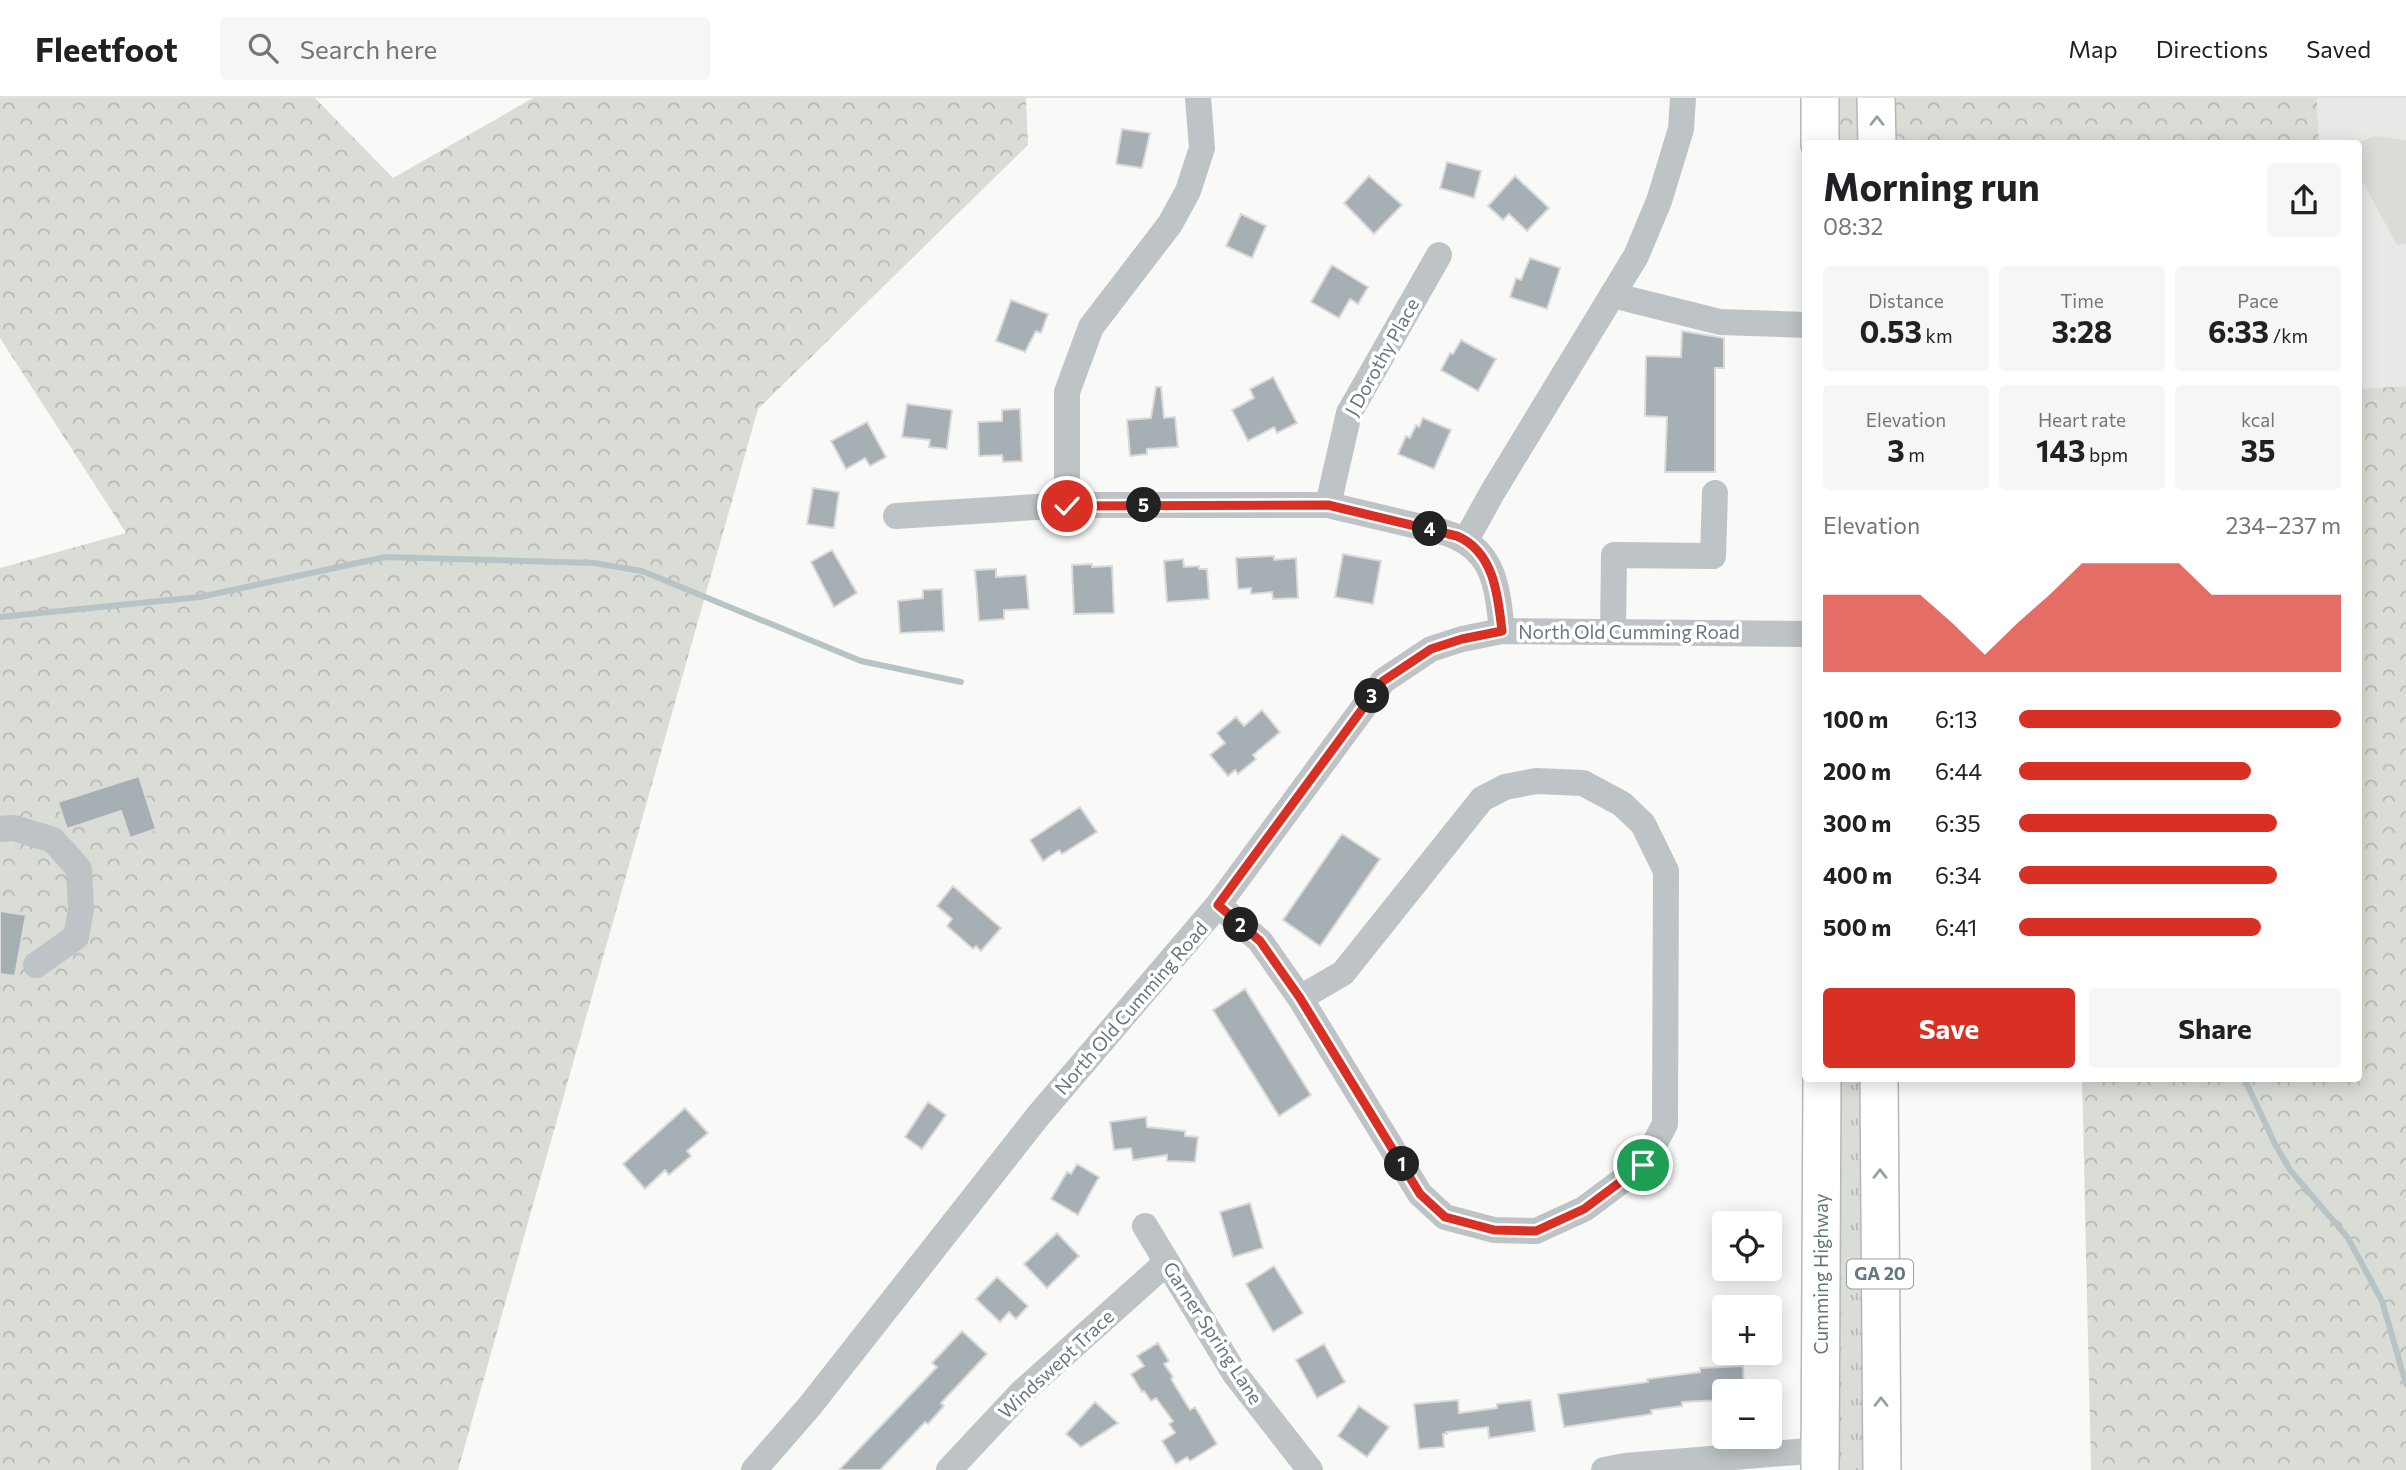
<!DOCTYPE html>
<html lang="en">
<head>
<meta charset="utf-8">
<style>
  body { margin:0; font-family:Commissioner,sans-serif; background:#f6f6f6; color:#202124; height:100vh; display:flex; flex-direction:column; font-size:26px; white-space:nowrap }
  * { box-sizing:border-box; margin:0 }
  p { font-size:23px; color:#757577 }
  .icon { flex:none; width:38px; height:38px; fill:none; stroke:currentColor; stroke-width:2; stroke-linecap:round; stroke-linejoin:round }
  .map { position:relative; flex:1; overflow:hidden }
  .drawer { position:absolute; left:1802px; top:42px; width:560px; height:942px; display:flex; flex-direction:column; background:#fff; border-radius:7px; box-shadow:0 4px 18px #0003 }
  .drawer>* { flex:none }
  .controls { position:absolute; left:1712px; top:1113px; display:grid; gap:14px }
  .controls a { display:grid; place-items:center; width:70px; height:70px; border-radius:7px; background:#fff; box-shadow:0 4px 18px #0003; font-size:35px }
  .pin { position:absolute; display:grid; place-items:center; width:60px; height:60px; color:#fff; margin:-30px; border:4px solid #fff; border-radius:50%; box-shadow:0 2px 7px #0007 }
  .km { position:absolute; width:35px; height:35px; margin:-18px; border-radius:50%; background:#222; color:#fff; font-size:19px; line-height:35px; text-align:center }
  .round { display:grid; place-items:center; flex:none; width:74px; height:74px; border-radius:7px; background:#f6f6f6 }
  .overview { display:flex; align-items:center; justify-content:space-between; height:119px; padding:0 21px }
  h1 { font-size:38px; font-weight:700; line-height:52px }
  .stats { display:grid; grid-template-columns:repeat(3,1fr); gap:10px; height:119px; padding:7px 21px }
  .stats div { display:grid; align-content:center; border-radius:7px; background:#f6f6f6; text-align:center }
  .stats b { font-size:30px; font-weight:700 }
  .stats small { font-size:19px; font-weight:400 }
  .stats p { font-size:19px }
  .chart { height:196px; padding:14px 21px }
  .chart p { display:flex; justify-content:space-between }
  .chart svg { width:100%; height:126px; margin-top:7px; fill:#d93025; opacity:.7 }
  .button { display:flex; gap:14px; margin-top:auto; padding:14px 21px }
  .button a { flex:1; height:80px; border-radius:7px; background:#d93025; color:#fff; font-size:28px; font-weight:700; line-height:80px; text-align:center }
  .button a+a { background:#f6f6f6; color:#202124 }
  ul { padding:0 21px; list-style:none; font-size:23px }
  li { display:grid; grid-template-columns:112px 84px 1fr; align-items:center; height:52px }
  li i { height:18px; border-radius:9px; background:#d93025 }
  header { display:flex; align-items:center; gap:42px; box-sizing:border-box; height:98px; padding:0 35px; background:#fff; border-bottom:2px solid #e0e0e0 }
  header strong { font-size:33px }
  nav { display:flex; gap:38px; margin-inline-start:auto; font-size:24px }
  .search { width:490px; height:63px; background:#f6f6f6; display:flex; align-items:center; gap:18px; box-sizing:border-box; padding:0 24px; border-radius:7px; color:#757577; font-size:26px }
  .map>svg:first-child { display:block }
  .built { fill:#e7e9e7 }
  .grass { fill:url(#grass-tufts) }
  .forest { fill:url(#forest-crowns) }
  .green { fill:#daddd6 }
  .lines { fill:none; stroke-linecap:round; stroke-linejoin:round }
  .stream { stroke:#b7c4c6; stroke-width:6 }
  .building { fill:#a6afb3; stroke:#dbdad9; stroke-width:2 }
  .highway-casing { stroke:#b2b7ba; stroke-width:40 }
  .minor { stroke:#bec3c6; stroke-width:26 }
  .highway { stroke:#fff; stroke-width:37 }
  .oneway { stroke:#94a0a5 }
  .route-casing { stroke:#fff; stroke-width:14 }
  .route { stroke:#d93025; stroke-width:9 }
  .labels { text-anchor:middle; stroke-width:7; stroke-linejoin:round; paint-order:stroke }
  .shield { fill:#fff; stroke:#94a0a5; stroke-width:2 }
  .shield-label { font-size:18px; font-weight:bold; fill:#66777f }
  .street-label { font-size:19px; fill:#66777f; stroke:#fff }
</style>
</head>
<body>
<header>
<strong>Fleetfoot</strong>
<div class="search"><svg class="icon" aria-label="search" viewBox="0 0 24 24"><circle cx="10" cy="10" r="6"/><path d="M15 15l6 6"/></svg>Search here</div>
<nav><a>Map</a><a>Directions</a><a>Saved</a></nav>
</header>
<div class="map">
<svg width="2406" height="1372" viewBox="0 0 2406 1372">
  <defs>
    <pattern id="grass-tufts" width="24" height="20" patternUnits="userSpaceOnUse" patternTransform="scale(1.75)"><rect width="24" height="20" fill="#daddd6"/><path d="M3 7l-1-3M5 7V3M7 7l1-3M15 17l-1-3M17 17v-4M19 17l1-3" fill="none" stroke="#b5b8b3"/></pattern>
    <pattern id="forest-crowns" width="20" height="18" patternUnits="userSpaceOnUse" patternTransform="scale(1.75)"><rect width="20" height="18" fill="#daddd6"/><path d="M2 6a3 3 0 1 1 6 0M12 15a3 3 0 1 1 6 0" fill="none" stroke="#b5b8b3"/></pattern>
  </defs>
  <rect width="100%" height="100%" fill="#f9f9f7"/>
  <path class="built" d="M 2317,0 L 2406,0 L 2406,288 L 2359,291 L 2359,46 L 2319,45 Z"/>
  <path class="grass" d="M 1837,980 L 1863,980 L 1873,1372 L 1839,1372 Z"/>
  <path class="forest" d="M 0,0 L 315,0 L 393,80 L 533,0 L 1026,0 L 1028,47 L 758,311 L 458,1372 L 0,1372 L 0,470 L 126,435 L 0,240 Z
    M 1815,0 L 2317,0 L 2319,45 L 1815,46 Z
    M 2406,288 L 2406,1372 L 2091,1372 L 2082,980 L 2359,980 L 2359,291 Z"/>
  <path class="green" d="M 2376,38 L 2406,42 L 2406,146 L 2397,147 L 2359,77 L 2359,46 L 2356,45 Z"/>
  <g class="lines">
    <path class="stream" d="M 0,519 L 200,499 L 385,459 L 594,465 L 642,473 L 861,563 L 961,584
      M 2244,980 L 2275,1046 L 2290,1072 L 2348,1140 L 2382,1203 L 2406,1286"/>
  </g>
  <path class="building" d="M 1122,31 L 1150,35 L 1142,70 L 1116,66 Z
    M 1447,64 L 1481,73 L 1474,100 L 1440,90 Z
    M 1369,78 L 1402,107 L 1374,136 L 1344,105 Z
    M 1515,78 L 1549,110 L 1527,133 L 1509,116 L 1503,122 L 1488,108 Z
    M 1241,116 L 1266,128 L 1252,160 L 1226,148 Z
    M 1530,160 L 1560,170 L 1547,211 L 1510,199 L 1516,180 L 1521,182 Z
    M 1332,167 L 1368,189 L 1358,206 L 1350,201 L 1339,220 L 1311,204 Z
    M 1011,202 L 1048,216 L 1041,235 L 1036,233 L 1025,254 L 996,243 Z
    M 1682,233 L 1724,240 L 1724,270 L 1715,270 L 1715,374 L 1665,374 L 1667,319 L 1645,318 L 1646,258 L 1681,259 Z
    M 1461,242 L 1496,261 L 1478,293 L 1441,272 L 1450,255 L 1453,256 Z
    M 1273,279 L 1297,325 L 1277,335 L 1274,329 L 1248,343 L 1232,312 L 1254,300 L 1250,291 Z
    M 1156,289 L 1161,289 L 1164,320 L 1175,319 L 1178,349 L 1147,351 L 1147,356 L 1130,358 L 1127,322 L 1151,320 Z
    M 907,306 L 952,312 L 947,351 L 929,349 L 930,342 L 902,339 Z
    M 1020,311 L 1022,363 L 1003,364 L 1002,357 L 979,358 L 978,324 L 1002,323 L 1002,312 Z
    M 1423,320 L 1451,332 L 1434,371 L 1398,356 L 1406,338 L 1410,340 L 1416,327 L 1419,329 Z
    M 867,324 L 886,359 L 870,368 L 865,360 L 846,371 L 831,343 Z
    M 813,390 L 839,394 L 834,430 L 807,426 Z
    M 832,452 L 857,495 L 834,509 L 811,464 Z
    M 1343,456 L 1381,463 L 1373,506 L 1335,499 Z
    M 1274,458 L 1274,462 L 1296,460 L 1298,500 L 1273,501 L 1272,494 L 1251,496 L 1251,490 L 1238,491 L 1236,460 Z
    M 1183,461 L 1184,469 L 1199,468 L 1199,471 L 1207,471 L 1209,501 L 1167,504 L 1164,463 Z
    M 1092,466 L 1092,469 L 1112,468 L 1114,515 L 1074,516 L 1072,467 Z
    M 996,471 L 996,479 L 1026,477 L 1029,511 L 1004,512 L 1004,521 L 979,523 L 975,472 Z
    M 942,491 L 944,533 L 900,535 L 898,503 L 923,500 L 923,492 Z
    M 1262,612 L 1280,634 L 1253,657 L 1256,661 L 1238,676 L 1235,672 L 1228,678 L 1210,657 L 1225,645 L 1217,635 L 1236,619 L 1244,628 Z
    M 139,678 L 156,731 L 130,740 L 121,713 L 67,731 L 58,704 Z
    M 1080,709 L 1097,734 L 1062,756 L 1059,752 L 1043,763 L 1030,742 Z
    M 1342,736 L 1380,761 L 1320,848 L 1283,822 Z
    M 953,788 L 1001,830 L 981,853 L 976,848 L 973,851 L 947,828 L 952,821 L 937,808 Z
    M 0,813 L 26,817 L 15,878 L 0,876 Z
    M 1245,891 L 1311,997 L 1279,1018 L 1213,912 Z
    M 928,1004 L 946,1017 L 922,1051 L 905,1039 Z
    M 685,1010 L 708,1035 L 687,1053 L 691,1058 L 669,1077 L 665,1072 L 645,1091 L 623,1066 Z
    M 1146,1019 L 1147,1029 L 1185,1033 L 1185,1038 L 1198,1039 L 1195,1064 L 1167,1063 L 1167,1057 L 1133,1062 L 1131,1050 L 1114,1052 L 1110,1024 Z
    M 1077,1066 L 1099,1079 L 1078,1117 L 1051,1101 L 1067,1074 L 1071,1076 Z
    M 1250,1105 L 1263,1150 L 1233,1159 L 1220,1114 Z
    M 1057,1135 L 1079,1158 L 1047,1190 L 1024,1166 Z
    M 1274,1168 L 1303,1215 L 1273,1234 L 1246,1186 Z
    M 997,1179 L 1028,1208 L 1016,1221 L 1009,1214 L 1000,1224 L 976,1201 Z
    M 962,1233 L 987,1256 L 941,1305 L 944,1308 L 928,1326 L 925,1324 L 880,1372 L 839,1372 L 937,1269 L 932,1265 Z
    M 1158,1245 L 1169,1263 L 1164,1266 L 1173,1279 L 1171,1281 L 1190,1312 L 1195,1309 L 1217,1346 L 1190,1363 L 1187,1359 L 1176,1366 L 1162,1343 L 1175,1335 L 1169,1326 L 1173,1323 L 1156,1300 L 1151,1303 L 1144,1293 L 1142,1294 L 1131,1276 L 1144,1268 L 1137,1258 Z
    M 1324,1246 L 1345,1284 L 1317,1300 L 1296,1262 Z
    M 1743,1268 L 1744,1293 L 1724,1293 L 1724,1302 L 1682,1304 L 1682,1308 L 1651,1312 L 1652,1316 L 1564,1329 L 1558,1296 L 1648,1284 L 1647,1281 L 1700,1274 L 1700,1270 Z
    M 1458,1302 L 1459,1315 L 1497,1310 L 1497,1306 L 1531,1302 L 1535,1333 L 1489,1340 L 1488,1329 L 1446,1334 L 1447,1336 L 1443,1336 L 1444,1349 L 1419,1351 L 1414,1306 Z
    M 1095,1304 L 1118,1325 L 1081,1349 L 1066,1336 Z
    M 1359,1308 L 1389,1329 L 1367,1359 L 1338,1338 Z"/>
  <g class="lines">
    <defs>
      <path id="highway" d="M 1820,0 L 1820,46
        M 1876,0 L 1877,46
        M 1879,980 L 1882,1372
        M 1820,1372 L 1822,980"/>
    </defs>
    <use href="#highway" class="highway-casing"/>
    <path class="minor" d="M 1612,197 L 1720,224 L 1806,227
      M 1067,407 L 1067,294 L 1091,229 L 1170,126 L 1188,93 L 1202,50 L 1198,0
      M 1328,407 L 1349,315 L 1439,157
      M 896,418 L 1067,407 L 1328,407 L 1443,434 C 1494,449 1497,486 1502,533
      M 1466,442 L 1492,395 L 1636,158 L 1659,103 L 1681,31 L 1683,0
      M 1613,534 L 1614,457 L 1713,458 L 1715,395
      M 0,731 L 14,730 L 53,742 L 79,771 L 81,811 L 76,839 L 36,867
      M 1218,807 L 1260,843 L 1300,900 L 1420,1096 L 1445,1119 L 1494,1132 L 1536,1133 L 1584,1111 L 1643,1067 L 1665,1026 L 1666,773 L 1643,726 L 1622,706 L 1583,685 L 1536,683 L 1505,689 L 1482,701 L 1343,875 L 1300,900
      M 1145,1128 L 1235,1276 L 1310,1372
      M 754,1372 L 809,1309 L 1038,1018 L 1218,807 L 1383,583 L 1431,551 L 1462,541 L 1502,533 L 1806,536
      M 949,1372 L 1022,1294 L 1167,1164
      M 1604,1372 L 1625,1368 L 1820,1352"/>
    <use href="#highway" class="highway"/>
  </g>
  <defs><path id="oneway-chevron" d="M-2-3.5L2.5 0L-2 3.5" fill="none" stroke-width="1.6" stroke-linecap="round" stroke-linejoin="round" transform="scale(1.75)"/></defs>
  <g class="oneway">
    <use href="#oneway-chevron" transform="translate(1877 23) rotate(-90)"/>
    <use href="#oneway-chevron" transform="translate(1880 1076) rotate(-90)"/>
    <use href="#oneway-chevron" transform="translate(1881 1304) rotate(-90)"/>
  </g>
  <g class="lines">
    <defs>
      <path id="route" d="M 1067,408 L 1328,407 L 1457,438 C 1494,454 1498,497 1502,533 L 1462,541 L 1431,551 L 1383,583 L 1218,807 L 1260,843 L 1300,900 L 1420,1096 L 1445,1119 L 1494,1132 L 1536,1133 L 1584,1111 L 1643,1067"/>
    </defs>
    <use href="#route" class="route-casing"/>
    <use href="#route" class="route"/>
  </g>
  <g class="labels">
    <rect class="shield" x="1847" y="1161.5" width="66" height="29" rx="5"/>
    <g class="shield-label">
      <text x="1880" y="1182">GA 20</text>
    </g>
    <g class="street-label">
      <text transform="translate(1382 259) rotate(-61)" y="7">J Dorothy Place</text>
      <text x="1629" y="541">North Old Cumming Road</text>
      <text transform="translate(1131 910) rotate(-49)" y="7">North Old Cumming Road</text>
      <text transform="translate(1821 1176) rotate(-90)" y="7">Cumming Highway</text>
      <text transform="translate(1213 1235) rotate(57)" y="7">Garner Spring Lane</text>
      <text transform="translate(1056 1266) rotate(-43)" y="7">Windswept Trace</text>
    </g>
  </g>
</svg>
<div class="controls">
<a><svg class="icon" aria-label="locate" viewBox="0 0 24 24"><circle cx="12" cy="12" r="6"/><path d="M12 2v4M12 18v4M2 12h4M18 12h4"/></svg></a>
<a>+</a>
<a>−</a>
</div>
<div class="pin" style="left:1643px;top:1067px;background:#1e9e55"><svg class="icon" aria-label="arrive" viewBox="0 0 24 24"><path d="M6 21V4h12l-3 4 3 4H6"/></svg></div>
<div class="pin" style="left:1067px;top:408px;background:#d93025"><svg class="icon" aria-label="check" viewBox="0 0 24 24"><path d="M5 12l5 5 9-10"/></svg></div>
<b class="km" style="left:1402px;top:1066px">1</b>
<b class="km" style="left:1241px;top:827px">2</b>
<b class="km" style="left:1372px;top:598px">3</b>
<b class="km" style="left:1430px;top:431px">4</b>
<b class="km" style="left:1144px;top:407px">5</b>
<section class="drawer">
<div class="overview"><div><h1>Morning run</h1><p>08:32</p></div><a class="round"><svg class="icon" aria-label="share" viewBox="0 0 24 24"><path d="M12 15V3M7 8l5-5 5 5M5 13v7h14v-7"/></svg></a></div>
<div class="stats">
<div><p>Distance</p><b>0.53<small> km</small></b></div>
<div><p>Time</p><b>3:28</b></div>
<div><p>Pace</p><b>6:33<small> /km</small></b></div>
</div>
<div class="stats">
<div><p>Elevation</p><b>3<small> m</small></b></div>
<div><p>Heart rate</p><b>143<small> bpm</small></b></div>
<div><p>kcal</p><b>35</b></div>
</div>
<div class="chart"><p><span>Elevation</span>234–237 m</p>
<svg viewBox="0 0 160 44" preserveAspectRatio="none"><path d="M0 44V17L10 17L20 17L30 17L40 27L50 38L60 27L70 17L80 6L90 6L100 6L110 6L120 17L130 17L140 17L150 17L160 17V44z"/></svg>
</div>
<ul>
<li><b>100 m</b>6:13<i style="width:100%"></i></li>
<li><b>200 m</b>6:44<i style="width:72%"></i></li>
<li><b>300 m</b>6:35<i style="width:80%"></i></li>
<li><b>400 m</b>6:34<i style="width:80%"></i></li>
<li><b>500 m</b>6:41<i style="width:75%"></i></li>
</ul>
<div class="button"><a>Save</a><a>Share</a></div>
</section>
</div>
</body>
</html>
